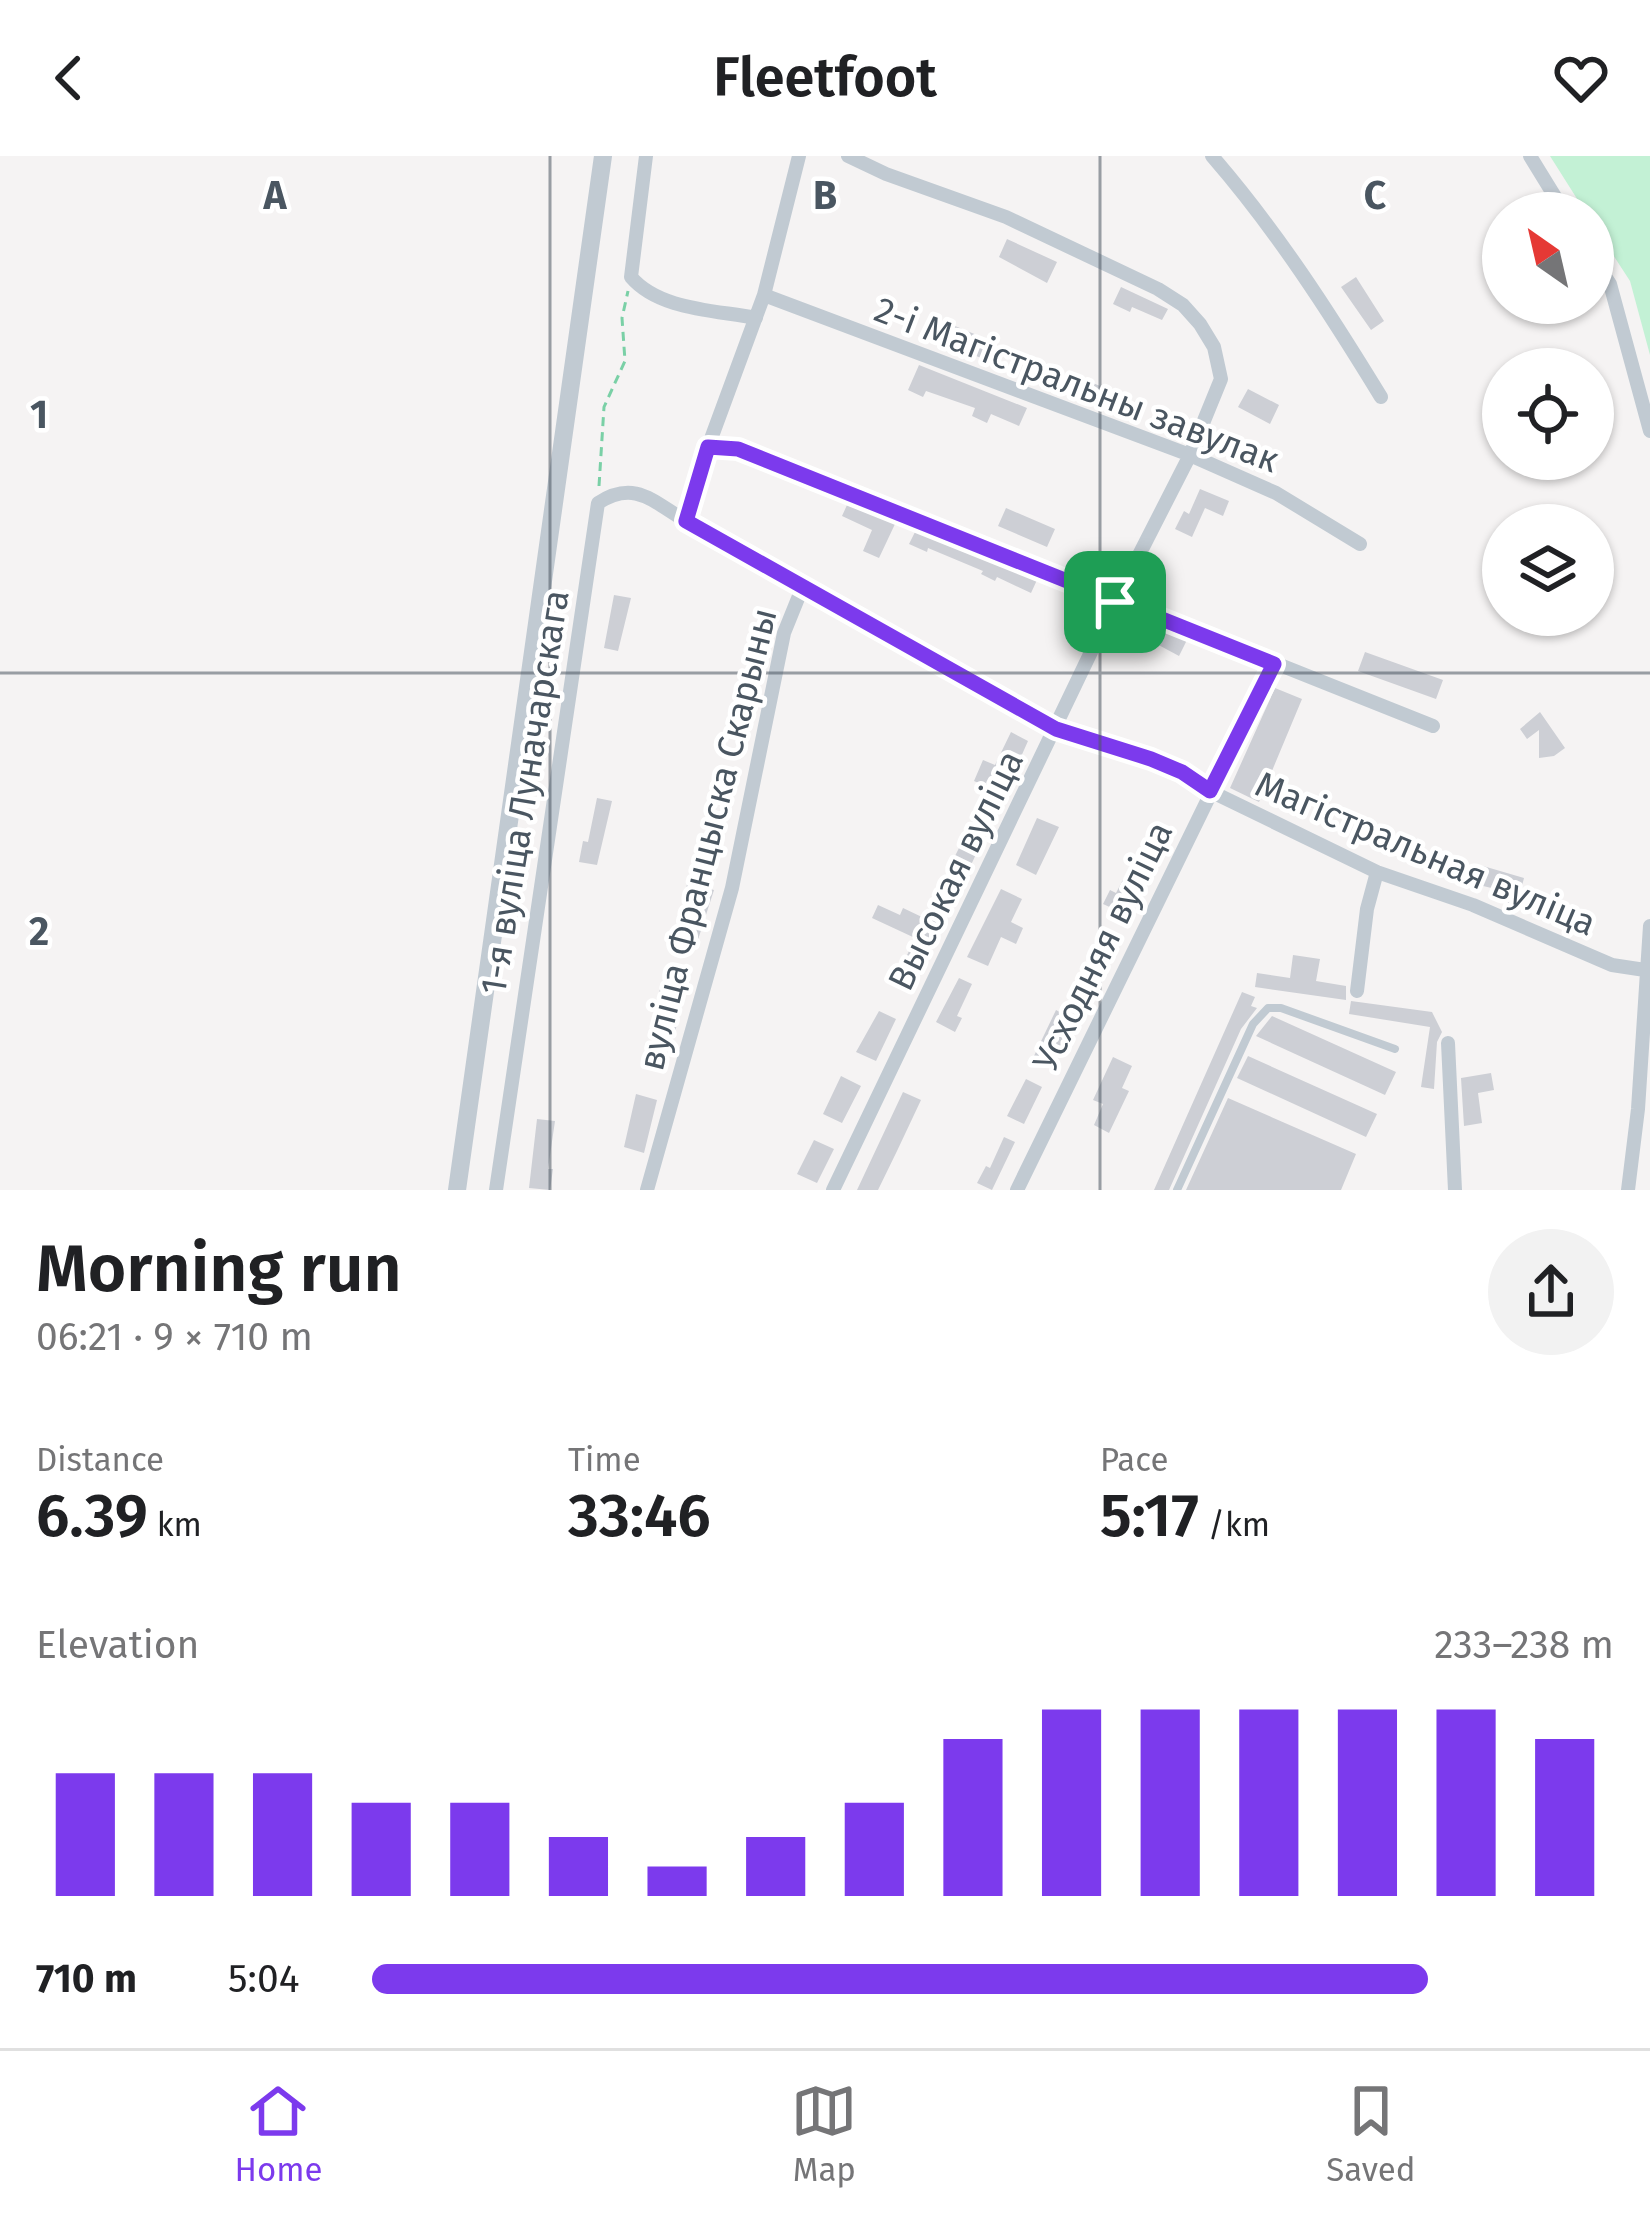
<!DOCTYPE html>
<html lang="en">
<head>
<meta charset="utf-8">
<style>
  body { margin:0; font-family:"Fira Sans",sans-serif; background:#f2f2f2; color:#202124; height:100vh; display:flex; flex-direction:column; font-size:45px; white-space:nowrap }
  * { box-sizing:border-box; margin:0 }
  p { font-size:39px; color:#757577 }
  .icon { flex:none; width:66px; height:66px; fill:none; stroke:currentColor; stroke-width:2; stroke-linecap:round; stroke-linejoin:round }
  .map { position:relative; height:1034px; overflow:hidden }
  .sheet { display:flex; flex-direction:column; background:#fff; flex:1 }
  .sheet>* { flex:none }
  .needle { width:78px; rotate:326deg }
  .controls { position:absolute; left:1482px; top:36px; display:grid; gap:24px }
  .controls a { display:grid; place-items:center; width:132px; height:132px; border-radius:50%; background:#fff; box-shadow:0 3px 9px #0004; font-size:60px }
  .pin { position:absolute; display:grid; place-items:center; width:102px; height:102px; color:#fff; margin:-51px; border-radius:24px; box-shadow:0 6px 18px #0006 }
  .round { display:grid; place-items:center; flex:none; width:126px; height:126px; border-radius:63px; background:#f2f2f2 }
  .head { display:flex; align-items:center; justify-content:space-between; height:204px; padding:0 36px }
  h1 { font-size:66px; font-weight:600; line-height:90px }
  .stats { display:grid; grid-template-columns:repeat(3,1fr); gap:18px; height:204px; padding:12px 36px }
  .stats div { display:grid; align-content:center }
  .stats b { font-size:60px; font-weight:600 }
  .stats small { font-size:33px; font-weight:400 }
  .stats p { font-size:33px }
  .chart { height:336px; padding:24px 36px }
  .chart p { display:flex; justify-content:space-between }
  .chart svg { width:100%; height:216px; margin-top:12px; stroke:#7c3aed; stroke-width:6 }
  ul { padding:0 36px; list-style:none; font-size:39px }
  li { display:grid; grid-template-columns:192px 144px 1fr; align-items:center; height:90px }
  li i { height:30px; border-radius:15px; background:#7c3aed }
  header { display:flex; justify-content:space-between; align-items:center; height:156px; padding:0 36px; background:#fff; font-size:54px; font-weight:600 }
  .tabs { display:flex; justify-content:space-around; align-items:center; height:168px; border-top:3px solid #e0e0e0; background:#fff; font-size:33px; color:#757577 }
  .tabs a { display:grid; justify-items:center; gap:6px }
  .tabs .current { color:#7c3aed }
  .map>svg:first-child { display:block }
  .green { fill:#c3f1d5 }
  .building { fill:#cdcfd5 }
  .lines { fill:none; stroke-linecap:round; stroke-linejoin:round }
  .path { stroke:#7ad0a6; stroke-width:3; stroke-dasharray:9 6; stroke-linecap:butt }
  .service { stroke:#c1cad2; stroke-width:8 }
  .minor { stroke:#c1cad2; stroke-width:14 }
  .tertiary { stroke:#c1cad2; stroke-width:18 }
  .route-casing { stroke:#fff; stroke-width:24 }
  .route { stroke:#7c3aed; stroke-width:15 }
  .grid { fill:none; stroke:#4a5661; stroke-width:3; stroke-opacity:0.55 }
  .labels { text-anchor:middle; stroke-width:9; stroke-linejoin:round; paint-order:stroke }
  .street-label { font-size:36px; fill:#4a5661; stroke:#fff }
  .grid-label { font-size:39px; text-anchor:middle; font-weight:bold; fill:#4a5661; stroke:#fff; stroke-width:9; stroke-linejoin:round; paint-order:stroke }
</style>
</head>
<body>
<header><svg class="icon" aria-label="back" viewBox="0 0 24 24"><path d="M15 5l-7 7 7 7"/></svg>Fleetfoot<svg class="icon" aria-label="heart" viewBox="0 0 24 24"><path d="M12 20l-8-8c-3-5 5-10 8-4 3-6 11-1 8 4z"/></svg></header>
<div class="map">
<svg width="1650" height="1034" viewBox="0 0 1650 1034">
  <rect width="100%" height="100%" fill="#f5f3f3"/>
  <path class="green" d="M 1550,0 L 1650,0 L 1650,199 L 1630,125 L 1593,68 L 1593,57 L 1586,57 Z"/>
  <path class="building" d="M 1007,83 L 1057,106 L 1047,127 L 999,101 Z
    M 1356,121 L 1384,165 L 1371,174 L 1341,131 Z
    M 1121,131 L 1168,153 L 1162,164 L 1132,151 L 1130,156 L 1113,148 Z
    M 938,163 L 989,184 L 981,202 L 931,181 Z
    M 919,209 L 1027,252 L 1019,270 L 991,258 L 987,267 L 972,260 L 975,252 L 926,235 L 923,241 L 908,234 Z
    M 1071,218 L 1122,239 L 1115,257 L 1064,236 Z
    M 1248,233 L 1279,249 L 1270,268 L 1238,251 Z
    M 1200,333 L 1229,345 L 1223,360 L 1205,352 L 1192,381 L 1175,373 L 1184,355 L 1189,358 Z
    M 847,349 L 895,368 L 879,402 L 863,395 L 872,374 L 842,360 Z
    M 1006,352 L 1055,373 L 1047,391 L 998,370 Z
    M 915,376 L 1037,424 L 1031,437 L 997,421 L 995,425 L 981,418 L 983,415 L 928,392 L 927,396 L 909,388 Z
    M 614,439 L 631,442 L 618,495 L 604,492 Z
    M 1132,462 L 1187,484 L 1179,500 L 1127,472 Z
    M 1365,496 L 1443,524 L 1436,543 L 1358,515 Z
    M 1275,532 L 1302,543 L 1259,646 L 1230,632 Z
    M 1540,556 L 1565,592 L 1554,600 L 1539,602 L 1539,574 L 1527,583 L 1520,573 Z
    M 1011,576 L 1028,585 L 1020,603 L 1016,601 L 984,681 L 919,821 L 901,812 L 915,782 L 872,762 L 878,749 L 900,759 L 903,752 L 924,762 L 989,632 L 974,625 L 983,604 L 995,609 Z
    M 597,642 L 612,645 L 597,709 L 579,706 L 583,685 L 588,686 Z
    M 1037,662 L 1059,671 L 1036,719 L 1016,709 Z
    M 1148,676 L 1162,682 L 1125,758 L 1103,748 L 1110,734 L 1116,737 L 1131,708 L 1134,709 Z
    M 1483,710 L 1524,722 L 1517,749 L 1505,746 L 1508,736 L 1479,729 Z
    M 687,728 L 714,734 L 695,793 L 675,789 Z
    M 1001,733 L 1022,743 L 1011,766 L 1023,772 L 1016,788 L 1001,781 L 988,810 L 967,801 Z
    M 1293,799 L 1320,803 L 1316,825 L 1346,830 L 1346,844 L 1255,831 L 1257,817 L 1290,822 Z
    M 666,816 L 690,824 L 684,844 L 680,843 L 675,880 L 659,878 L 665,838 L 659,836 Z
    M 959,822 L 972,828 L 957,860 L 962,862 L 955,876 L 936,866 Z
    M 1242,836 L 1255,841 L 1251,850 L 1257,852 L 1241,873 L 1169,1034 L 1154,1034 Z
    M 1351,845 L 1432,856 L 1442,876 L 1437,886 L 1434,933 L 1421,931 L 1430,871 L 1349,858 Z
    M 1056,854 L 1073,863 L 1052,908 L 1034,900 Z
    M 879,855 L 896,863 L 876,905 L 856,896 Z
    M 1272,860 L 1396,916 L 1385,939 L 1256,880 Z
    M 1248,900 L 1377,958 L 1366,981 L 1237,922 Z
    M 1113,901 L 1132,910 L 1122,932 L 1129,935 L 1109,977 L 1094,969 L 1103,948 L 1093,944 Z
    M 1491,917 L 1494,934 L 1478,937 L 1482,967 L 1464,970 L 1461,922 Z
    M 841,920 L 861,930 L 842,967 L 823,958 Z
    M 1026,923 L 1042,931 L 1024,968 L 1007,960 Z
    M 903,936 L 921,944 L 897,995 L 878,1034 L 857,1034 Z
    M 636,938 L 657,944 L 644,997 L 624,991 Z
    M 1228,942 L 1356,998 L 1341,1034 L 1186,1034 Z
    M 537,963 L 555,965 L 548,1013 L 553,1013 L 550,1034 L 529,1032 Z
    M 1004,981 L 1015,986 L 992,1034 L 977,1027 L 986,1010 L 990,1012 Z
    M 814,984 L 834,993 L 817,1027 L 797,1018 Z"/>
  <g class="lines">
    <path class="path" d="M 599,330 L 604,251 L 625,205 L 622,162 L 628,135"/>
    <path class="service" d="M 1177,1034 L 1253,868 L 1268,852 L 1281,852 L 1395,893"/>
    <path class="minor" d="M 646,0 L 631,121 C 659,154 715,154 756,162
      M 1212,0 C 1277,75 1329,156 1381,241
      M 1530,0 L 1565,57
      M 1593,102 L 1610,128 L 1650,275
      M 764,139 L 1190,299 L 1276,337 L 1360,388
      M 708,291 L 738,293 L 1433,570
      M 803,430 L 1056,573 L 1182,616 L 1210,635 L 1377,716 L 1473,749 L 1612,809 L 1645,814
      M 1357,835 L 1367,753 L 1377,716
      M 1448,887 L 1455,1034
      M 496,1034 L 598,347 C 635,323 653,346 686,365
      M 647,1034 L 732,732 L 784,477 L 803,430 L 686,365 L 708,291 L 764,139 L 799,0
      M 833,1034 L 1115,446 L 1190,299 L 1221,223 L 1214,191 L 1200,168 L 1183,149 L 1158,133 L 1006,61 L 886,18 L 848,0
      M 1017,1034 L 1274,508
      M 1628,1034 L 1638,953 L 1650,770"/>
    <path class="tertiary" d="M 457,1034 L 603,0"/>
  </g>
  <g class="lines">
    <defs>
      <path id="route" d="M 708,291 L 738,293 L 1274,508 L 1210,635 L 1182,616 L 1151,603 L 1056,573 L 686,365 Z"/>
    </defs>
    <use href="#route" class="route-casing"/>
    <use href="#route" class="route"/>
  </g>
  <path class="grid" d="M 550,0 L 550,1034M 1100,0 L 1100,1034M 0,517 L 1650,517"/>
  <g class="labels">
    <g class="street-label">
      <text transform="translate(1077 228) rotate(21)" y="13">2-і Магістральны завулак</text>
      <text transform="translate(524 636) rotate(-81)" y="13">1-я вуліца Луначарскага</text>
      <text transform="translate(707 683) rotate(-76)" y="13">вуліца Францыска Скарыны</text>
      <text transform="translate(1426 697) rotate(23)" y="13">Магістральная вуліца</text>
      <text transform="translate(955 714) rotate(-64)" y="13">Высокая вуліца</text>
      <text transform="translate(1102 790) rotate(-64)" y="13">Усходняя вуліца</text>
    </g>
  </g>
  <g class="grid-label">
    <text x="275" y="53">A</text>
    <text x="825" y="53">B</text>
    <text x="1375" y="53">C</text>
    <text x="39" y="272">1</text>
    <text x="39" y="789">2</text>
  </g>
</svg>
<div class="controls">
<a><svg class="needle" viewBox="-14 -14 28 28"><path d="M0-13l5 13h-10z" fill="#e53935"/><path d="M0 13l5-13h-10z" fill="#757577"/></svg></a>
<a><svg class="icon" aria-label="locate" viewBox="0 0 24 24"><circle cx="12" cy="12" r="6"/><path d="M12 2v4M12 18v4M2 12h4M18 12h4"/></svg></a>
<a><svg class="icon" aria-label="layers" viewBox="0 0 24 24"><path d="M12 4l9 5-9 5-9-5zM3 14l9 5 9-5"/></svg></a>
</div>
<div class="pin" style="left:1115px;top:446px;background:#1e9e55"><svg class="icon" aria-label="arrive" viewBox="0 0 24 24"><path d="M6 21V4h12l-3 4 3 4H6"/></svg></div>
</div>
<section class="sheet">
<div class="head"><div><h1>Morning run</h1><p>06:21 · 9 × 710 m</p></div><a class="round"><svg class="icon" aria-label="share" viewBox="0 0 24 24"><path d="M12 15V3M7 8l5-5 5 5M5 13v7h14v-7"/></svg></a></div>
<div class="stats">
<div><p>Distance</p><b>6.39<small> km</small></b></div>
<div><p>Time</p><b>33:46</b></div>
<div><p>Pace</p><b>5:17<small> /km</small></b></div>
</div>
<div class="chart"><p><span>Elevation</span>233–238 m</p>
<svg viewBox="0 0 160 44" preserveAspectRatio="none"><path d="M5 44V19M15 44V19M25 44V19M35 44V25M45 44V25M55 44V32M65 44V38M75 44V32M85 44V25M95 44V12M105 44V6M115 44V6M125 44V6M135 44V6M145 44V6M155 44V12"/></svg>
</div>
<ul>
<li><b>710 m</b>5:04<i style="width:85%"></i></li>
</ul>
</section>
<nav class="tabs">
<a class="current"><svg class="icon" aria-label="home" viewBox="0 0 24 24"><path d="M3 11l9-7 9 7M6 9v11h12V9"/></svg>Home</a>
<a><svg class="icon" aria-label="map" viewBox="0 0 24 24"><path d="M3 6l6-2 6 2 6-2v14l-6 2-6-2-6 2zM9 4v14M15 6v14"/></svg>Map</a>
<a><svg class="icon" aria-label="saved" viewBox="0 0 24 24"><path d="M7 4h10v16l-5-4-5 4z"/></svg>Saved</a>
</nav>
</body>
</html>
